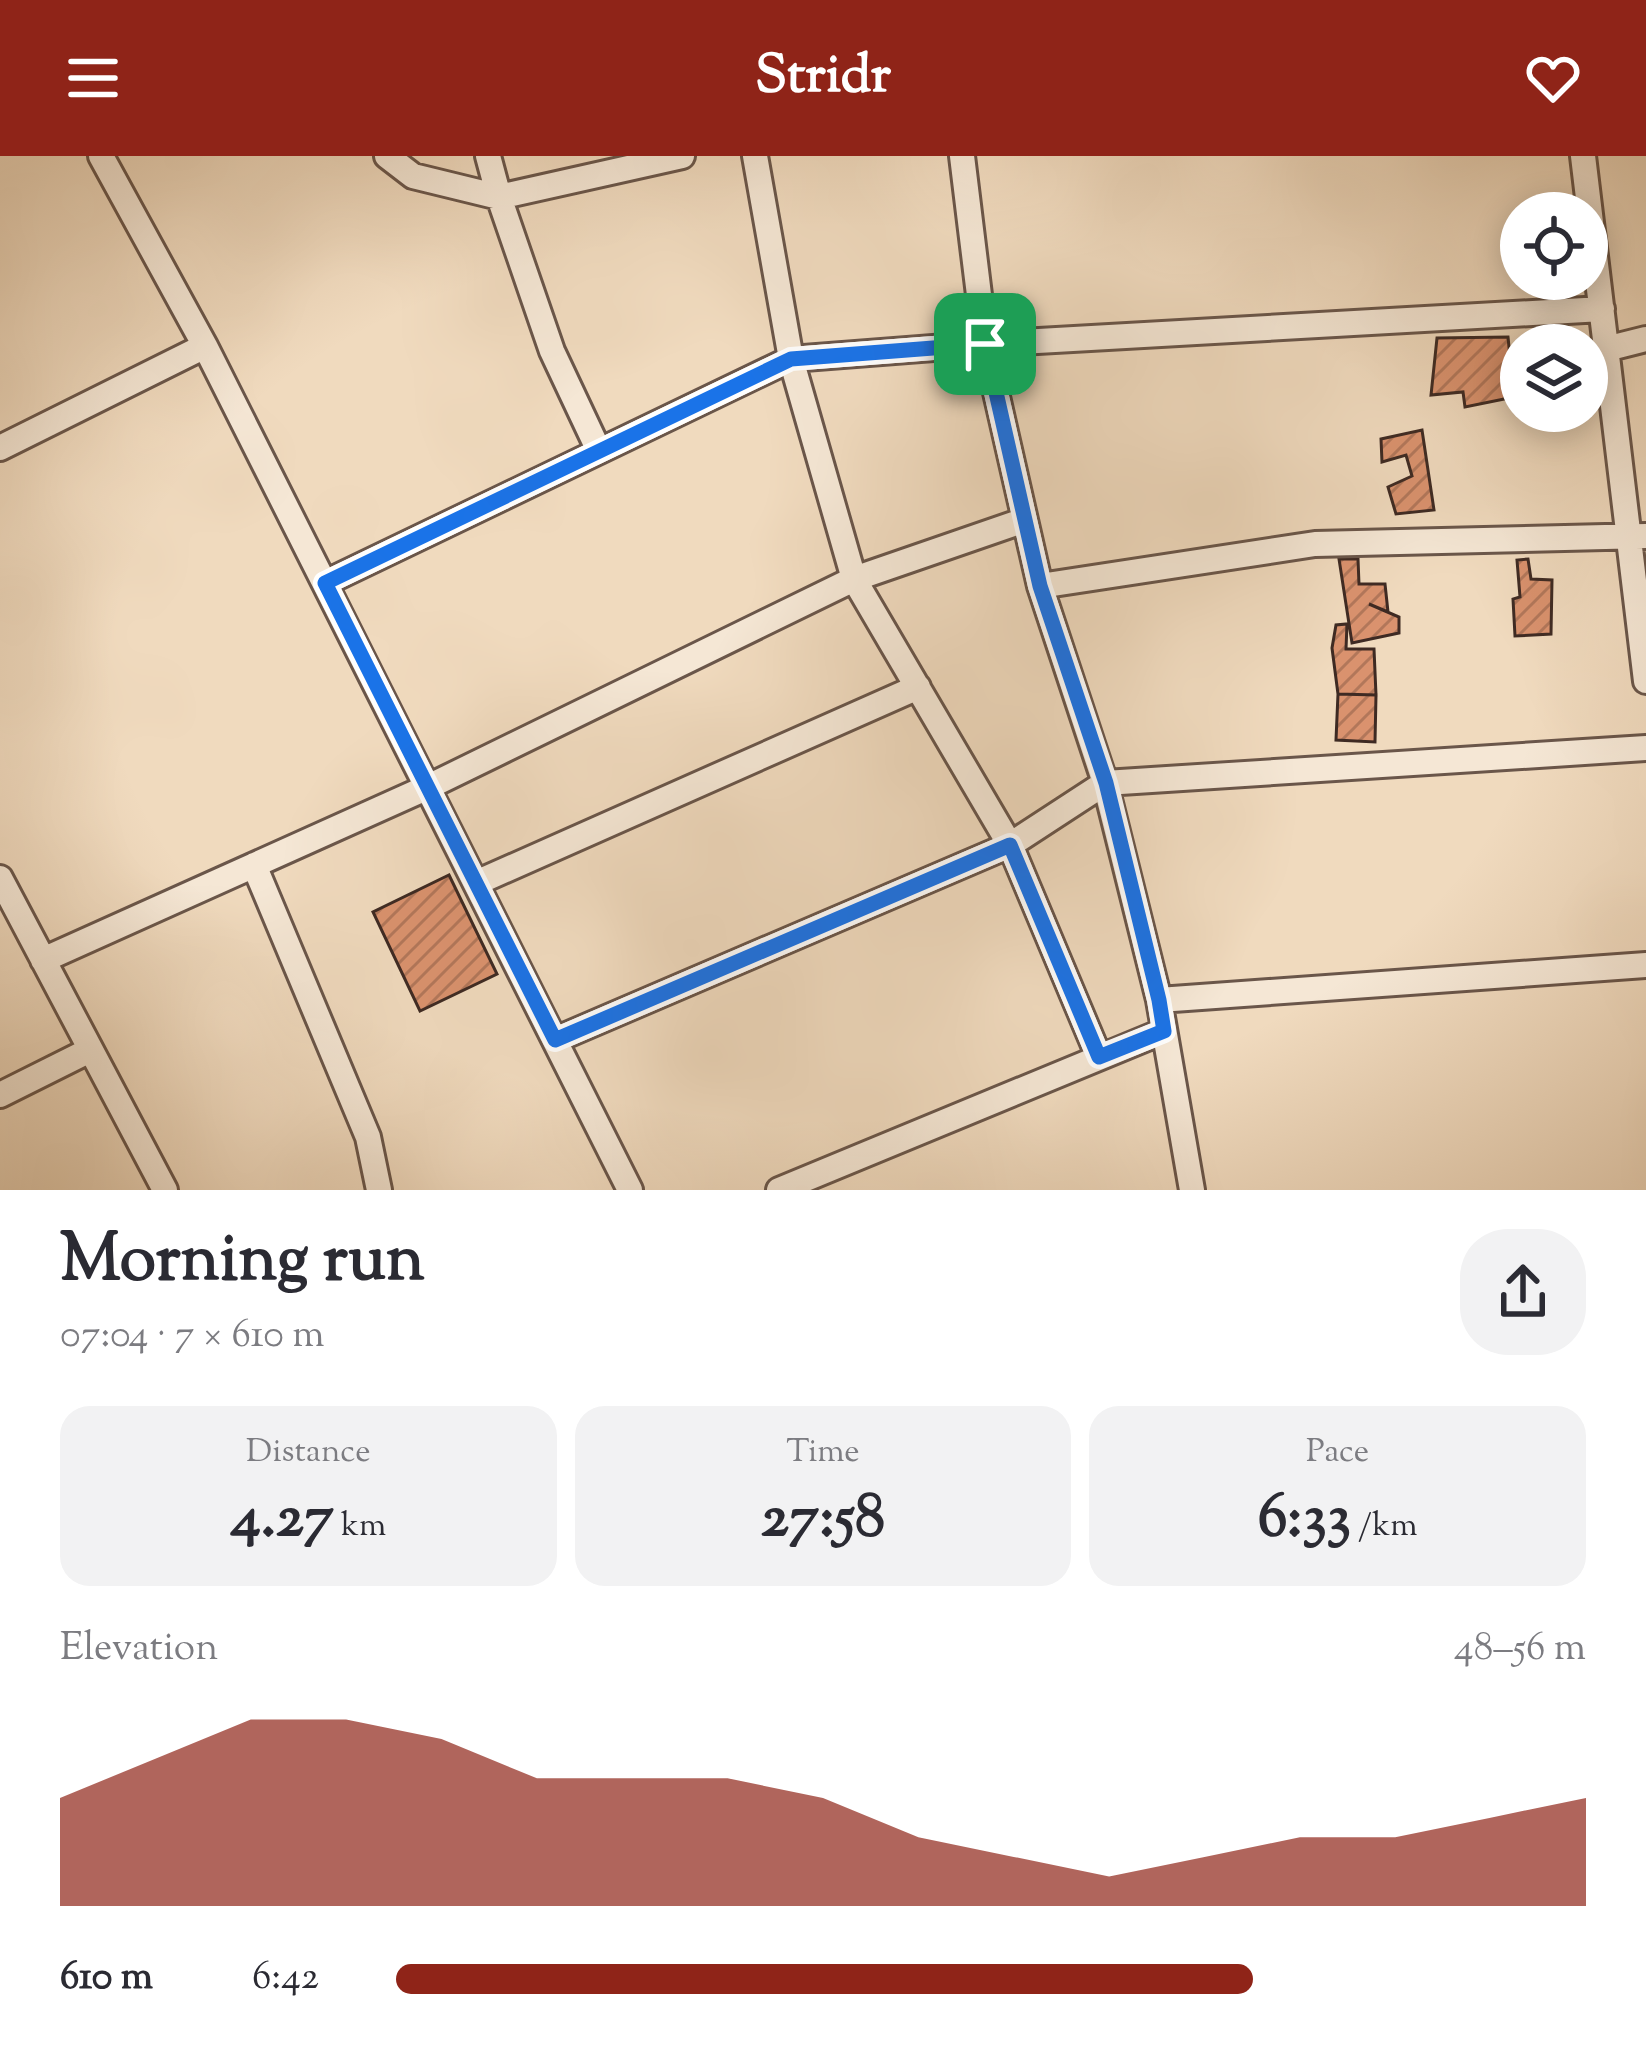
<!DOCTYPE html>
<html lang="en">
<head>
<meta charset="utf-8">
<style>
  body { margin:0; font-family:"Sorts Mill Goudy",serif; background:#f2f2f3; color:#2b2b33; height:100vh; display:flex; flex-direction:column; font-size:45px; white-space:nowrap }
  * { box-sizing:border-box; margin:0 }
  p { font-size:39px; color:#7c7c81 }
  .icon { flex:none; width:66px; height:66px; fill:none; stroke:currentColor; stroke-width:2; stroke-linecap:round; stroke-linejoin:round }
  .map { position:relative; height:1034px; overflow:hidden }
  .panel { display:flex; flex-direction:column; background:#fff; flex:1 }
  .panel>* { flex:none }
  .tools { position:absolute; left:1500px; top:36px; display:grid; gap:24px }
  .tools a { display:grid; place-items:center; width:108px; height:108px; border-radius:50%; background:#fff; box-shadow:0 6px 30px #0003; font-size:60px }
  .pin { position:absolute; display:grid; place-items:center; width:102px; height:102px; color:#fff; margin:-51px; border-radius:24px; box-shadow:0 6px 18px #0006 }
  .round { display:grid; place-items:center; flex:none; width:126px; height:126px; border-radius:48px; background:#f2f2f3 }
  .headline { display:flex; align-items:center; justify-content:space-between; height:204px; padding:0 60px }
  h1 { font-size:66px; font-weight:700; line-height:90px }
  .metrics { display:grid; grid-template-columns:repeat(3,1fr); gap:18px; height:204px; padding:12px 60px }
  .metrics div { display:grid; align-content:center; border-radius:30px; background:#f2f2f3; text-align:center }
  .metrics b { font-size:60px; font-weight:700 }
  .metrics small { font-size:33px; font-weight:400 }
  .metrics p { font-size:33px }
  .chart { height:336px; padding:24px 60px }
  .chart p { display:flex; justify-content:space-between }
  .chart svg { width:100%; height:216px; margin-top:12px; fill:#8f2418; opacity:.7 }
  ul { padding:0 60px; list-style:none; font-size:39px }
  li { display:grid; grid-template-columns:192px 144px 1fr; align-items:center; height:90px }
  li i { height:30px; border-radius:15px; background:#8f2418 }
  header { display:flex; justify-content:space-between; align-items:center; height:156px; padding:0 60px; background:#8f2418; color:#fff; font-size:54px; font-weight:700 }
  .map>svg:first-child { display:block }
  .building { fill:url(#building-hatch); stroke:#3e2a23; stroke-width:3 }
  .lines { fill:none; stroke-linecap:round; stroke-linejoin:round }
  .minor-casing { stroke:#6a564a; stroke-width:30 }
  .minor { stroke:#f5e7d5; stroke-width:24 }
  .route-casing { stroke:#fff; stroke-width:24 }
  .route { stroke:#1a73e8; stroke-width:15 }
</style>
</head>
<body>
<header><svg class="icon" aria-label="menu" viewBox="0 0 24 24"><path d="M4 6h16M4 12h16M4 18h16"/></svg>Stridr<svg class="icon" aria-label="heart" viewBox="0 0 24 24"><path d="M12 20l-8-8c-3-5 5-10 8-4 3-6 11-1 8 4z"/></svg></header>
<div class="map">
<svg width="1646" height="1034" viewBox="0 0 1646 1034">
  <defs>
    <pattern id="building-hatch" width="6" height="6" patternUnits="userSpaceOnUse" patternTransform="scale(3)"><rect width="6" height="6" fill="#da926e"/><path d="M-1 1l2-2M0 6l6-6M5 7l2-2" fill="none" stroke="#b2775a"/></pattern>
  </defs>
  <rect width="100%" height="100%" fill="#f0dabe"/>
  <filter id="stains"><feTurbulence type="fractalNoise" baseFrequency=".00167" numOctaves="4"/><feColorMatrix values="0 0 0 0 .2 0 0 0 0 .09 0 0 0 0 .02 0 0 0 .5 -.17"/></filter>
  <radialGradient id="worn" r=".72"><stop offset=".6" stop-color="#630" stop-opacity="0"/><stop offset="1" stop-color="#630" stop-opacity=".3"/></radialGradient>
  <path class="building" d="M 1531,123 L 1581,123 L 1582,133 L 1532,137 Z
    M 1508,181 L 1514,241 L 1465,251 L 1463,236 L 1431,239 L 1437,182 Z
    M 1422,274 L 1434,354 L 1396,358 L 1388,331 L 1412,320 L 1406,299 L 1382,306 L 1381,283 Z
    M 1339,403 L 1358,403 L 1359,428 L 1385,428 L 1388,456 L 1369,448 L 1399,461 L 1399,477 L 1352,487 Z
    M 1528,403 L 1531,423 L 1552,424 L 1551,478 L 1515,480 L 1513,443 L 1520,441 L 1517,404 Z
    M 1347,468 L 1346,493 L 1374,493 L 1376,539 L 1338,538 L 1332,492 L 1336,469 Z
    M 1338,538 L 1376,539 L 1375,586 L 1336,584 Z
    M 449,719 L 497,818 L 420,855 L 373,756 Z"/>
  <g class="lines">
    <defs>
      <path id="minor" d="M 101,0 L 205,190 L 630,1034
        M 387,0 L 413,20 L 499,41 L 682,0
        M 488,0 L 499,41 L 552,195 L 599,295
        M 755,0 L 791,203 L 854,423 L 1010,689 L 1099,901
        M 962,0 L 985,188 L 1040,430 L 1105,627 L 1159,844 L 1192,1034
        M 1583,0 L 1646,525
        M 1606,193 L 1646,183
        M 0,292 L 205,190
        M 325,427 L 791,203 L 985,188 L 1602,153
        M 1040,430 L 1315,388 L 1646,380
        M 254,709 L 368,981 L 379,1034
        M 0,722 L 165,1034
        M 476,727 L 918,531
        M 43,804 L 428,631 L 854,423 L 1025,364
        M 1159,844 L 1646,809
        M 555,884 L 1010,689 L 1105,627 L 1646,592
        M 0,939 L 90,894
        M 779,1034 L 1164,875"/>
    </defs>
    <use href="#minor" class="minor-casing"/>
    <use href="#minor" class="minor"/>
  </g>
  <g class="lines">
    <defs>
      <path id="route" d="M 985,188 L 1040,430 L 1106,627 L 1159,844 L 1164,875 L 1099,901 L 1010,689 L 555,884 L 325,427 L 791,203 Z"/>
    </defs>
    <use href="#route" class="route-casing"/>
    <use href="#route" class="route"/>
  </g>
  <rect width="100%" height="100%" filter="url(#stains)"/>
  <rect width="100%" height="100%" fill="url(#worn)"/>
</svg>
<div class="tools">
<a><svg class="icon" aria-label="locate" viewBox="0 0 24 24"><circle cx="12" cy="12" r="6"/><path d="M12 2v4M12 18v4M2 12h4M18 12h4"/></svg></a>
<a><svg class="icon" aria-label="layers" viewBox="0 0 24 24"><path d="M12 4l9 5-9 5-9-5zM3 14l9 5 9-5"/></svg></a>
</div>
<div class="pin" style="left:985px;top:188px;background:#1e9e55"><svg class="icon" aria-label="arrive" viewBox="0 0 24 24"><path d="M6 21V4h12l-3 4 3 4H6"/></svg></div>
</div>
<section class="panel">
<div class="headline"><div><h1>Morning run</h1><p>07:04 · 7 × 610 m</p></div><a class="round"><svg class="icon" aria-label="share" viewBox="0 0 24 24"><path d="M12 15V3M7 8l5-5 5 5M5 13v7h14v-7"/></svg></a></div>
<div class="metrics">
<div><p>Distance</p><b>4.27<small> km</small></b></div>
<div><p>Time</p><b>27:58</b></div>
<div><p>Pace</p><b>6:33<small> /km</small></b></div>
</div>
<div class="chart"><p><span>Elevation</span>48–56 m</p>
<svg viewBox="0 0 160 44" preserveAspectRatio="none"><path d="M0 44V22L10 14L20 6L30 6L40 10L50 18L60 18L70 18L80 22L90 30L100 34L110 38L120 34L130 30L140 30L150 26L160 22V44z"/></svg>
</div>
<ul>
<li><b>610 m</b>6:42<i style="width:72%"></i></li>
</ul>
</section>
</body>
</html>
